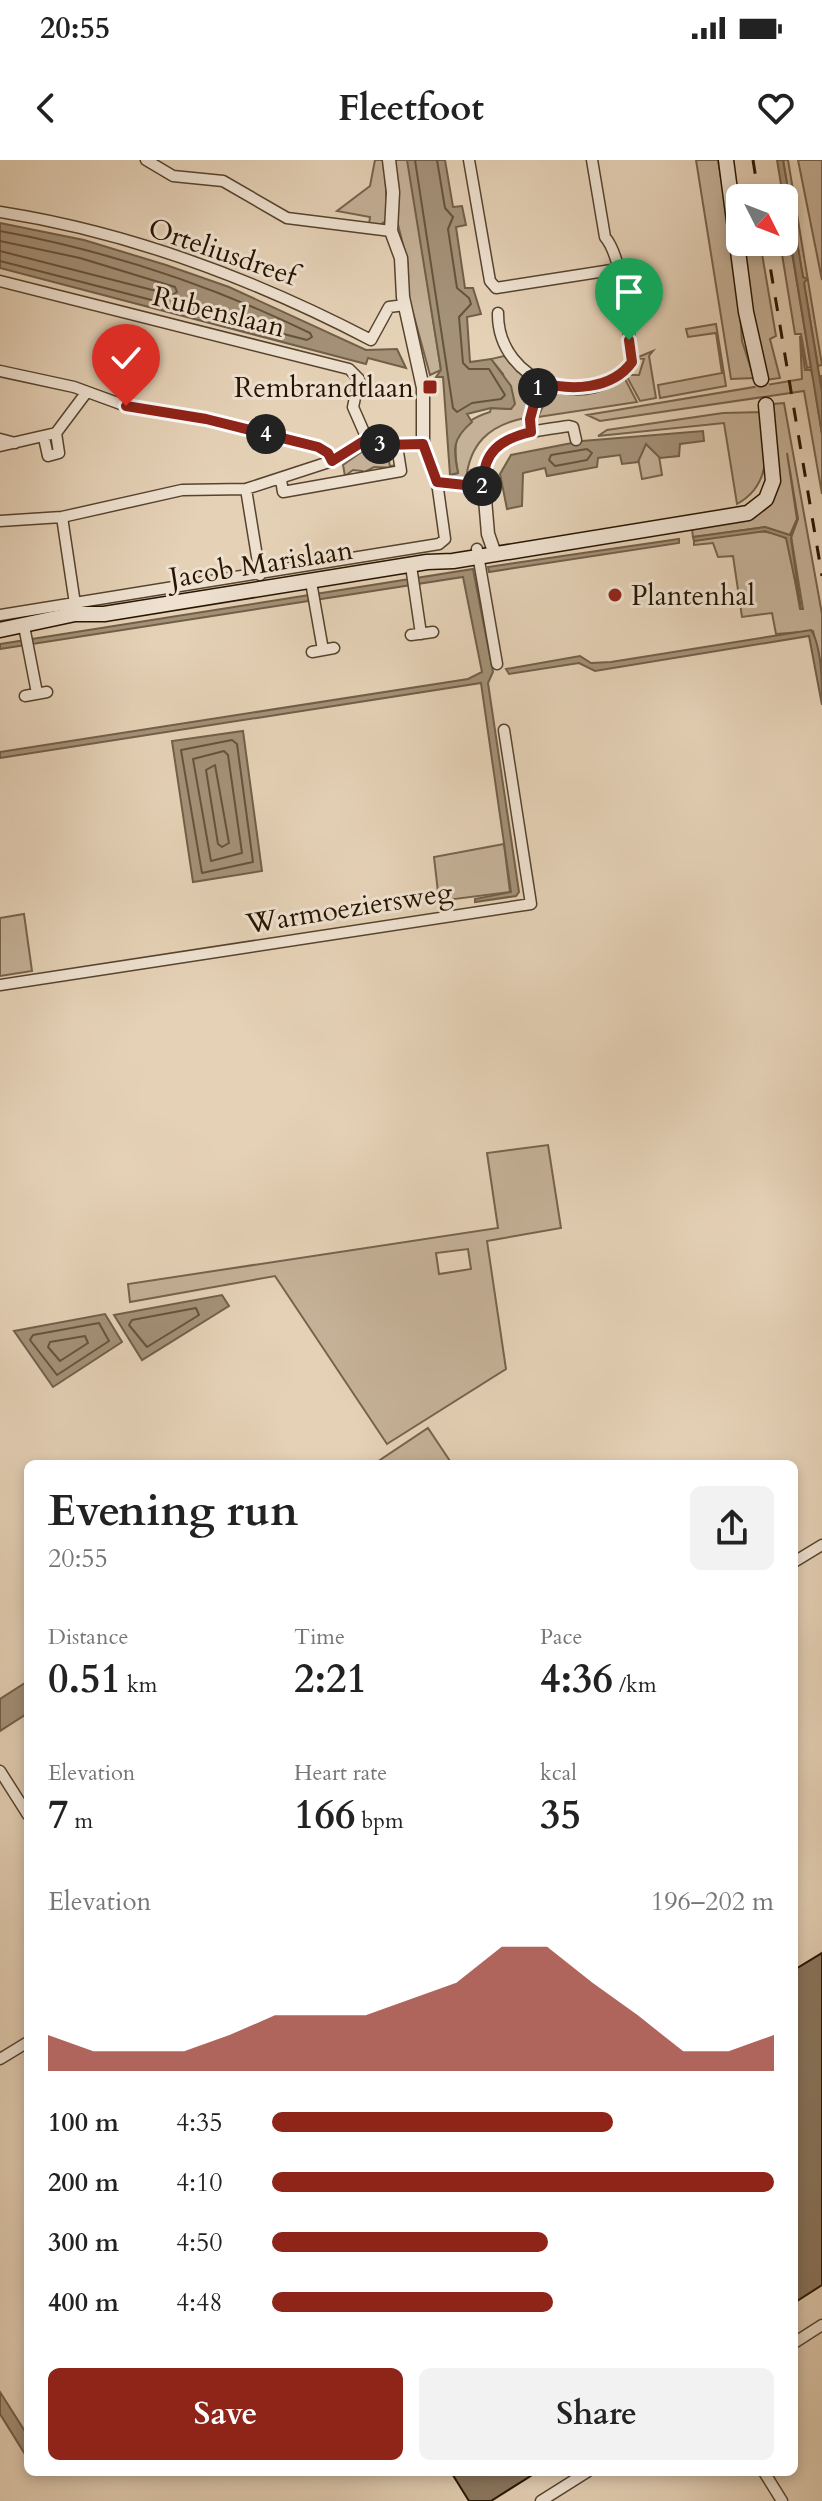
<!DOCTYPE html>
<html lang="en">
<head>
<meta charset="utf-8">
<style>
  body { margin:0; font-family:Cardo,serif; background:#f2f2f2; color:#222; height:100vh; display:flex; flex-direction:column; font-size:30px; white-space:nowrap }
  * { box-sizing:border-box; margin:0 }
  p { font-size:26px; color:#767676 }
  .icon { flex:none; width:44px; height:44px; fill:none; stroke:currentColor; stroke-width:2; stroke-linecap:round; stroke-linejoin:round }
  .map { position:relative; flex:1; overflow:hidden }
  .details { position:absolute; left:24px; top:1300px; width:774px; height:1016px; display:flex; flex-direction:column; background:#fff; border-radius:12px; box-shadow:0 4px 12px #0003 }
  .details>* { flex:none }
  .needle { width:52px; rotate:132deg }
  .tools { position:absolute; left:726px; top:24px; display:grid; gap:16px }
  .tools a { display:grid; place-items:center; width:72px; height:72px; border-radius:12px; background:#fff; box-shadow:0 4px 12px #0003; font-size:40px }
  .pin { position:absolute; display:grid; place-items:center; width:68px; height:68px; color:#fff; margin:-82px -34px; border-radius:50% 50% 50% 0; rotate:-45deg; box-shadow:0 0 8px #0007 }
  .pin .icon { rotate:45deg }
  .km { position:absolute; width:40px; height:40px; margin:-20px; border-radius:50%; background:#222; color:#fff; font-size:22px; line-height:40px; text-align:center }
  .round { display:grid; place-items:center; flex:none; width:84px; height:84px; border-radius:12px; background:#f2f2f2 }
  .overview { display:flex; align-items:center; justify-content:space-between; height:136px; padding:0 24px }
  h1 { font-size:44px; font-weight:600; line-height:60px }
  .stats { display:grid; grid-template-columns:repeat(3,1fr); gap:12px; height:136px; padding:8px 24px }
  .stats div { display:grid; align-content:center }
  .stats b { font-size:40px; font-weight:600 }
  .stats small { font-size:22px; font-weight:400 }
  .stats p { font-size:22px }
  .chart { height:224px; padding:16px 24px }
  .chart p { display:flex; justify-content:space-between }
  .chart svg { width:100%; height:144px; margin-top:8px; fill:#8f2418; opacity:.7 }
  .button { display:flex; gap:16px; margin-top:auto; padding:16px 24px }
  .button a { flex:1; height:92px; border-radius:12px; background:#8f2418; color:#fff; font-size:32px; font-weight:600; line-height:92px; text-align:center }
  .button a+a { background:#f2f2f2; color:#222 }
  ul { padding:0 24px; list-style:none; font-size:26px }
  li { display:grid; grid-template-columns:128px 96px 1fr; align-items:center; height:60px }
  li i { height:20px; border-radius:10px; background:#8f2418 }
  .status { display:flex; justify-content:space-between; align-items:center; height:56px; padding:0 40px; background:#fff; direction:ltr }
  .status svg { height:22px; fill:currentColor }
  header { display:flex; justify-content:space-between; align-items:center; height:104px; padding:0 24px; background:#fff; font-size:36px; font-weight:600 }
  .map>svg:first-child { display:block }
  .green { fill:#c5b197; stroke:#76634c; stroke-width:2; fill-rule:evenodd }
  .water { fill:#a49178; stroke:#725f48; stroke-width:2 }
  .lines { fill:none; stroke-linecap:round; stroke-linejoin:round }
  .shore { stroke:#66533c; stroke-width:2 }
  .building { fill:#8a775f; stroke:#271501; stroke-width:2 }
  .secondary-tunnel { stroke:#bfab92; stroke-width:14; stroke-dasharray:14 7; stroke-linecap:butt }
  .minor-casing { stroke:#56442e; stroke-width:13 }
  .tertiary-casing { stroke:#56442e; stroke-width:15 }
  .secondary-casing { stroke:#271501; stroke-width:17 }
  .minor { stroke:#eee1d0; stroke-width:10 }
  .tertiary { stroke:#eee1d0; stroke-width:12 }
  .secondary { stroke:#eee1d0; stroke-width:14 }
  .rail { stroke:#271501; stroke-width:3; stroke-dasharray:14 14; stroke-linecap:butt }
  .route-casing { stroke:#fff; stroke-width:16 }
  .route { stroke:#8f2418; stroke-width:10 }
  .poi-dot { fill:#8f2418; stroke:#eee1d0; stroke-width:3 }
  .labels { text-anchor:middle; stroke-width:6; stroke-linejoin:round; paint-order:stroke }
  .street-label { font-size:28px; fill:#271501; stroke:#eee1d0 }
  .poi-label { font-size:28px; fill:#271501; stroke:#eee1d0; text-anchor:end }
</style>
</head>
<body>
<div class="status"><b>20:55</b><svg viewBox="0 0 49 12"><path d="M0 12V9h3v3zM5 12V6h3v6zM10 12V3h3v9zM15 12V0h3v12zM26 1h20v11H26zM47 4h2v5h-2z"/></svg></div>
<header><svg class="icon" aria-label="back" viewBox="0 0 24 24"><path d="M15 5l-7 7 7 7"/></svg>Fleetfoot<svg class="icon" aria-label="heart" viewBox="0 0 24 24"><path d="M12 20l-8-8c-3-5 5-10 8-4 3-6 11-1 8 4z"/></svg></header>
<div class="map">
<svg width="822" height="2341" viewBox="0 0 822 2341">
  <rect width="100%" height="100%" fill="#e5d1b6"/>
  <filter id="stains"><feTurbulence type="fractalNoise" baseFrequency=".0025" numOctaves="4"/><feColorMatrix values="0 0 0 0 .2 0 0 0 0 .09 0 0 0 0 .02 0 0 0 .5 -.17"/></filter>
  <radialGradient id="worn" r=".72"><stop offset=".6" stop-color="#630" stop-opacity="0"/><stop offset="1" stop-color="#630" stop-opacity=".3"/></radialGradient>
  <path class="green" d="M 375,0 L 385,0 L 387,60 L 380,65 L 369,65 L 370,57 L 337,51 L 370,26 Z
    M 393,0 L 408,0 L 441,210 L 430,215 L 406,127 L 408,104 L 396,57 Z
    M 696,0 L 718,0 L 737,115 L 742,181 L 754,218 L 731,219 Z
    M 783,0 L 788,0 L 822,205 L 818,206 Z
    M 798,0 L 822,0 L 822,120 Z
    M 784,45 L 811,207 L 807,208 L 801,174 L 795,174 L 780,82 L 786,77 Z
    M 743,82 L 760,82 L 776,176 L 770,179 L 780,218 L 766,220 L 758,193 Z
    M 716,164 L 726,226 L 660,238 L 658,225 L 722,213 L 716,173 L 688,177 L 686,169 Z
    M 800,176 L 805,210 L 811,210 L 813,217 L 822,216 L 822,228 L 815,230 L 822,274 L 822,334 L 804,231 L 600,261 L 587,255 L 802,219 Z
    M 653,191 L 649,196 L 656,238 L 640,241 L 626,215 L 639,215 L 644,199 L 636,198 Z
    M 504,196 L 531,221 L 525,258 C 489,265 469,284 466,321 L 451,319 L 450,315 L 458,313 C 452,281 454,263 490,252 L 491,248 L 511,249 L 503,214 L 491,199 Z
    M 624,217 L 637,242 L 538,257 L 545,242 L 541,238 L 544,231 L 593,232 Z
    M 784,243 L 822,454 L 822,509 L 813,471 L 776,474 L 772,453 L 742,457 L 733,396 L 718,397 L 713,383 L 694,385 L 694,381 C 721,377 765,362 788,380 L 800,449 L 803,449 L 791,376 L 765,367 L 693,377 L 692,369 L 768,341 L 772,244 Z
    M 763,252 C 766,289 773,324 737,344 L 724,263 L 598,276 L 607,270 L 723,253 Z
    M 646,284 L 659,296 L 662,315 L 642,319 L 638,298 Z
    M 370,286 L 370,290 L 388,297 L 390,306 L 398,305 L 397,308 L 374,307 L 359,315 L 362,311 L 353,310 L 345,316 L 343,305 Z
    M 504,684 L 510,732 L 439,741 L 434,697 Z
    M 24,754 L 32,811 L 0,816 L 0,758 Z
    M 548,985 L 561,1068 L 487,1081 L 506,1209 L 387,1284 L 275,1116 L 130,1142 L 128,1124 L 498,1068 L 487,993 ZM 468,1089 L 471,1109 L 439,1114 L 436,1093 Z
    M 428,1268 L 452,1304 L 374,1304 Z"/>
  <path class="water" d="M 407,0 L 445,0 L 453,47 L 462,46 L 466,65 L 456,67 L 465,128 L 473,128 L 481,154 L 467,157 L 470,202 L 491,199 L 511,226 L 515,244 L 511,249 L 491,248 L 467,254 L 472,262 C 452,279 453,289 458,313 L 450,315 L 443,217 L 436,217 L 441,210 Z
    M 777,0 L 783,0 L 803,117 L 807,119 L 804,123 L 822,232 L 822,274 Z
    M 0,63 L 84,80 L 166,105 L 229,127 L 366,190 L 397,189 L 406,208 L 368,198 L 366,204 L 0,108 Z
    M 703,271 L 704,281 L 680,284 L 679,296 L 660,298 L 646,284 L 638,302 L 622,304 L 620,295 L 598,298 L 597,307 L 547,316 L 545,308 L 523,313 L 522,346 L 507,349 L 500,314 L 511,295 L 582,281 Z
    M 787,293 L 798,359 L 791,378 L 801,449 L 786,378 L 765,371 L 694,381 L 693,377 L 765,367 L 790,375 L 797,359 Z
    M 679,379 L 679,383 L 489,412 L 488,407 Z
    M 473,409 L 493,512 L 488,523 L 519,732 L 516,736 L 475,742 L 475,739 L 511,732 L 481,523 L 0,598 L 0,592 L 468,519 L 482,512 L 463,417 L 0,489 L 0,484 Z
    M 811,470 C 822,487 822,524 822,545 L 809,476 L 595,511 L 579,503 L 509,514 L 506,509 L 580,496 L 591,503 L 611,502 Z
    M 243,571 L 262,711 L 193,722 L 172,581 Z
    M 222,1135 L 229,1146 L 142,1200 L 114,1155 Z
    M 105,1154 L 122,1182 L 53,1227 L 14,1171 Z
    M 28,1521 L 28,1553 L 0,1571 L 0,1539 Z
    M 0,2232 L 28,2276 L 28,2299 L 0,2254 Z"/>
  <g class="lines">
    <path class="shore" d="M 415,0 L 453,248 L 457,252 L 472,243 L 501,239 L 505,235 L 489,209 L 469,209 L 463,203 L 459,157 L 471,144 L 469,138 L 457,128 L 448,69 L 453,57 L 445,48 L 437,0
      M 0,71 C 108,91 211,125 310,173 L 312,177 L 307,180 L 0,101
      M 0,81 L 80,98 L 175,127 L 177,132 L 172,135 L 0,91
      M 587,289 L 592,293 L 587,300 L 555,306 L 549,300 L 551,295 Z
      M 232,580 L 237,584 L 253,702 L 202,713 L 181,590 Z
      M 224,591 L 228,595 L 242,693 L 211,701 L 193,599 Z
      M 215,605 L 229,683 L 222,687 L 218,684 L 206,610 Z
      M 196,1148 L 199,1155 L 147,1187 L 129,1165 L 132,1160 Z
      M 99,1163 L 109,1181 L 57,1215 L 30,1180 L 33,1175 Z
      M 85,1176 L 88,1183 L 60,1201 L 48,1187 L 50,1182 Z"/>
  </g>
  <path class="building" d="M 822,1793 L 822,2125 L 794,2143 L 794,1810 Z
    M 451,2312 L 537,2312 L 491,2341 L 469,2341 Z"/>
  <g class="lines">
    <path class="secondary-tunnel" d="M 761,219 L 766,245"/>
    <defs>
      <path id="minor" d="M 146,0 L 173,16 L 223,21 L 287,58 L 391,71
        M 469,0 L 490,121 L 496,128 L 618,109
        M 0,52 C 128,72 256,120 371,180 L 389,147 L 405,145
        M 0,121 L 349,209 L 359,219 L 353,247 L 367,279
        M 498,153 C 497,224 592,256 632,202 C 628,171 624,99 605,77 L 592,0
        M 0,211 L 74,227 L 126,246 L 206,259 L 318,287 L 328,293 L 332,301
        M 531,272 L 530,259 L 540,222
        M 44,278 L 48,296 L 59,293 L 56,273
        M 0,279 L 15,283
        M 0,286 L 56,273 L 86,233
        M 281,320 L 283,332 L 401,311 L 397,286
        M 484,327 C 479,274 529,272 569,266 L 573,267 L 576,280
        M 246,329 L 260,415
        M 62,357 L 75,444
        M 0,361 L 62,357 L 182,330 L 246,329 L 332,301 L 367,279 L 385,285 L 423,284
        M 477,389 L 497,504
        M 411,406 L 421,474
        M 311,422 L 323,490
        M 0,455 L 439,384 L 445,379 L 437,322
        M 24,466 L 37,533
        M 411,475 L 433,472
        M 312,492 L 334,488
        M 25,536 L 47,532
        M 0,825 L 531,744 L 504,570
        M 794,1402 L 822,1385
        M 0,1611 L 28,1655
        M 0,1899 L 28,1882
        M 794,2183 L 822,2165
        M 764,2312 L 782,2341
        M 541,2341 L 587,2312"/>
      <path id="tertiary" d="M 389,0 L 393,32 L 391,71 L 401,98 L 403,137 L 423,228 L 423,284 L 437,322 L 484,327 L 488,374 L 495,394"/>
      <path id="secondary" d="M 726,0 L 746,152 L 761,219
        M 0,470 L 75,454 L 104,454 L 427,402 L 453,401 L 748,353 L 766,339 L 773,321 L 766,245"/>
    </defs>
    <use href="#minor" class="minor-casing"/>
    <use href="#tertiary" class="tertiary-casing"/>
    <use href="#secondary" class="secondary-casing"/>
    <use href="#minor" class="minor"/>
    <use href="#tertiary" class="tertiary"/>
    <use href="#secondary" class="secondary"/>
    <path class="rail" d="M 753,0 L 759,38
      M 766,82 L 822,416"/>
  </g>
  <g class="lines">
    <defs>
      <path id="route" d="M 126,246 L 206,259 L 318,287 L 328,293 L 332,301 L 367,279 L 385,285 L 423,284 L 437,322 L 484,327 C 481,292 501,279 531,272 L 530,259 L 540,222 C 570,231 612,230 632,202 L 629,180"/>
    </defs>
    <use href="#route" class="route-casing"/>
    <use href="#route" class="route"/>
  </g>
  <g class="poi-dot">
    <rect x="422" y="219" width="16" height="16" rx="4"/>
    <circle cx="615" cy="435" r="8"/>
  </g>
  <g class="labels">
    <g class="street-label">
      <text transform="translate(223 91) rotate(19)" y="10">Orteliusdreef</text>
      <text transform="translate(219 151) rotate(14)" y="10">Rubenslaan</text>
      <text transform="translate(261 403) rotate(-9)" y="10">Jacob Marislaan</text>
      <text transform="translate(349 747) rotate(-9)" y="10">Warmoeziersweg</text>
    </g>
    <g class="poi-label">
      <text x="414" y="237">Rembrandtlaan</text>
      <text x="631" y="445" text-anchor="start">Plantenhal</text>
    </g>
  </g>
  <rect width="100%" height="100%" filter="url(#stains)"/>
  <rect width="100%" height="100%" fill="url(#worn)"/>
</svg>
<div class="tools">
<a><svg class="needle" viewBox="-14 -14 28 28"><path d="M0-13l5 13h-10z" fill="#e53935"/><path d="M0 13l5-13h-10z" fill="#767676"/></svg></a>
</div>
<div class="pin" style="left:629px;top:180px;background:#1e9e55"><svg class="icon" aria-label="arrive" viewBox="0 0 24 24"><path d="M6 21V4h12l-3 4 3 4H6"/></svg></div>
<div class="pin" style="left:126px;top:246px;background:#d93025"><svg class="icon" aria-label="check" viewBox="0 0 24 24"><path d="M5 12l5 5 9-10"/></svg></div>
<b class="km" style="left:538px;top:228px">1</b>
<b class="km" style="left:482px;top:326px">2</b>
<b class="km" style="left:380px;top:284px">3</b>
<b class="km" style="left:266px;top:274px">4</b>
<section class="details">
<div class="overview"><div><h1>Evening run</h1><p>20:55</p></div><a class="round"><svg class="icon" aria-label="share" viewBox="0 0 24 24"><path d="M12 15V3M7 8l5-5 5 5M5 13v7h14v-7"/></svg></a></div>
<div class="stats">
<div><p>Distance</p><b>0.51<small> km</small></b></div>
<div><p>Time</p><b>2:21</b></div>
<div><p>Pace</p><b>4:36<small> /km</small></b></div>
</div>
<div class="stats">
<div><p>Elevation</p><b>7<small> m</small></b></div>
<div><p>Heart rate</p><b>166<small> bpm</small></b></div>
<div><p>kcal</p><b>35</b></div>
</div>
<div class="chart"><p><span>Elevation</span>196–202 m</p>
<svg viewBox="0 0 160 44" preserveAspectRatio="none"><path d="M0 44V33L10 38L20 38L30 38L40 33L50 27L60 27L70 27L80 22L90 17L100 6L110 6L120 17L130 27L140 38L150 38L160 33V44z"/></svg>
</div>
<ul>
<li><b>100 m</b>4:35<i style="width:68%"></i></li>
<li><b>200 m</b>4:10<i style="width:100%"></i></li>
<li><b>300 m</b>4:50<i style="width:55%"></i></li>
<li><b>400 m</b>4:48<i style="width:56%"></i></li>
</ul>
<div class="button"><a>Save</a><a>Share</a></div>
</section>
</div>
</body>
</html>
